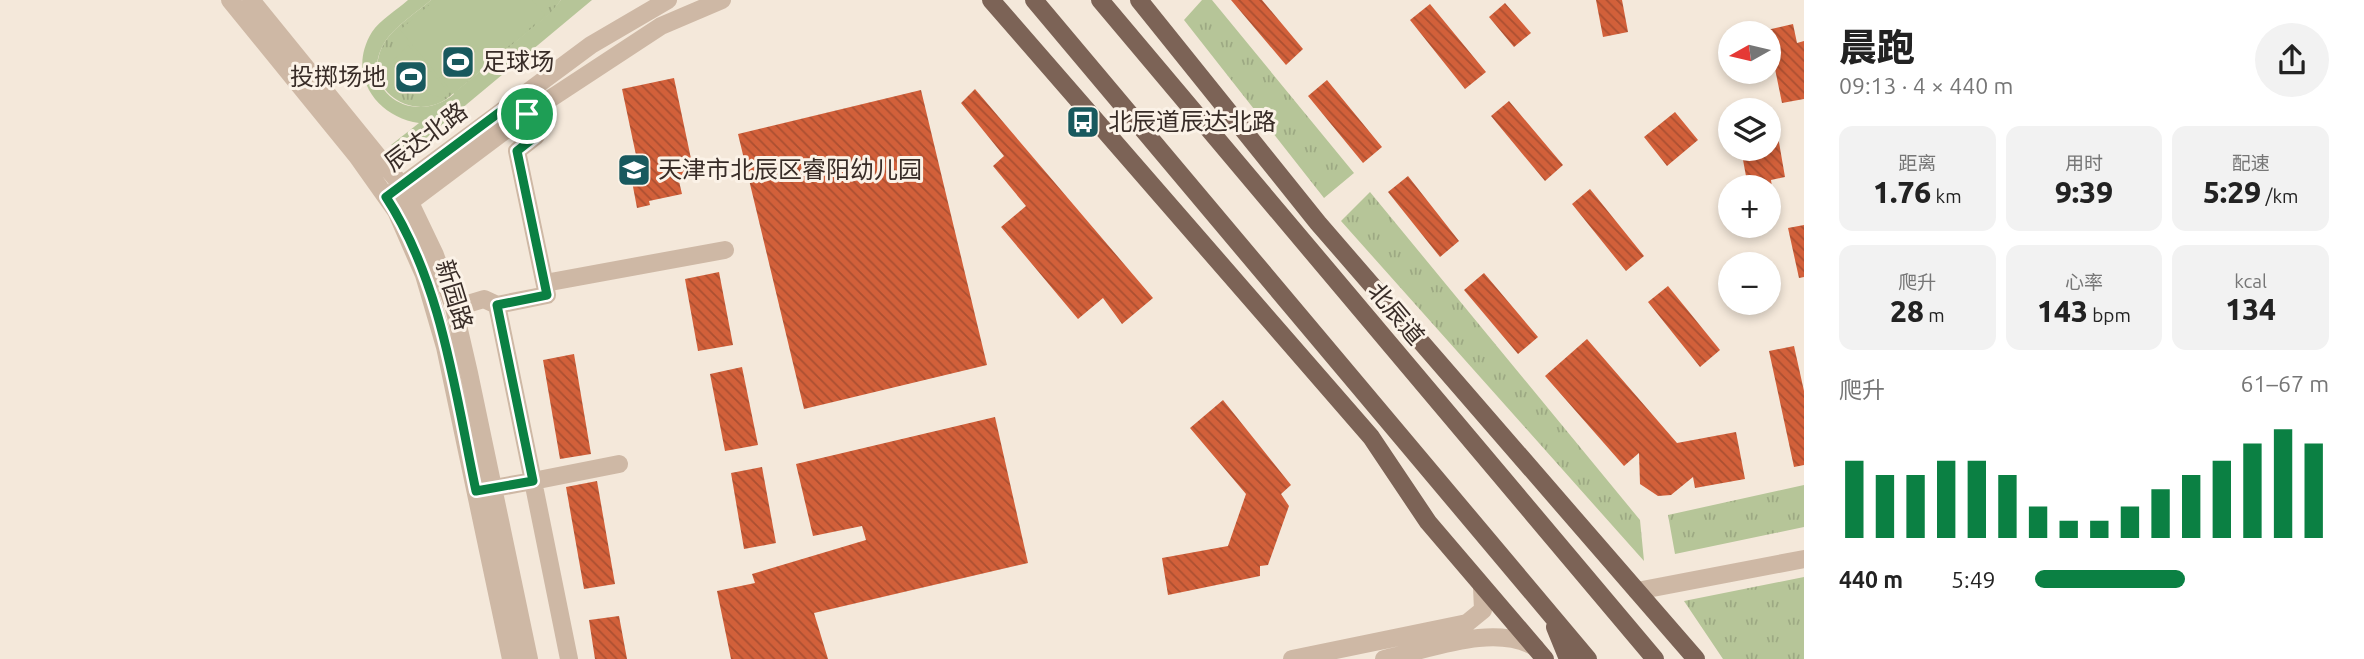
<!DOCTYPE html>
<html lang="zh">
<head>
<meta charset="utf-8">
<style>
  body { margin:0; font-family:Ubuntu,"Noto Sans SC",sans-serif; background:#f2f2f2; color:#222; height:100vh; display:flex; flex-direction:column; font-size:26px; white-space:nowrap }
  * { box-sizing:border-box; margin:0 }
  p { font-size:23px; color:#767676 }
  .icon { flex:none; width:38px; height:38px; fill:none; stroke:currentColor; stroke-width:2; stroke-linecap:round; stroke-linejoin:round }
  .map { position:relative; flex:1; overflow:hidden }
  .details { display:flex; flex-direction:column; background:#fff; width:560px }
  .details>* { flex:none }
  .needle { width:46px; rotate:262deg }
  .fabs { position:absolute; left:1718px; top:21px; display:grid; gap:14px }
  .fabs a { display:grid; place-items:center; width:63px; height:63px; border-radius:50%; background:#fff; box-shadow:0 4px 10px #0003; font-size:35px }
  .pin { position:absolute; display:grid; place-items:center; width:60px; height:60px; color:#fff; margin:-30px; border:4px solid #fff; border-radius:50%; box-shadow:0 2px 7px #0007 }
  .round { display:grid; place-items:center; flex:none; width:74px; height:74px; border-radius:37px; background:#f2f2f2 }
  .overview { display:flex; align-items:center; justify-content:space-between; height:119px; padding:0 35px }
  h1 { font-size:38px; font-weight:800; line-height:52px }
  .stats { display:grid; grid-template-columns:repeat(3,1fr); gap:10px; height:119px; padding:7px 35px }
  .stats div { display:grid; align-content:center; border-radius:14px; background:#f2f2f2; text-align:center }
  .stats b { font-size:30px; font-weight:800 }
  .stats small { font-size:19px; font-weight:400 }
  .stats p { font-size:19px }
  .chart { height:196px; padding:14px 35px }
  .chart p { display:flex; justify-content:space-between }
  .chart svg { width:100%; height:126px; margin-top:7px; stroke:#0b8043; stroke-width:6 }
  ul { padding:0 35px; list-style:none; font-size:23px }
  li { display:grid; grid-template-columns:112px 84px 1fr; align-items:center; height:52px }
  li i { height:18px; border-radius:9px; background:#0b8043 }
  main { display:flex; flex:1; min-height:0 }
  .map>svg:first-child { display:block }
  .grass { fill:url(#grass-tufts) }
  .pitch { fill:#b6c598 }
  .building { fill:url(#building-back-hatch) }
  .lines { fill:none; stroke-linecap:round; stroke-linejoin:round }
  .minor { stroke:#ceb8a5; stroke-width:18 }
  .major { stroke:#7c6356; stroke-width:18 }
  .route-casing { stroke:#fff; stroke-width:14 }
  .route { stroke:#0b8043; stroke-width:9 }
  .labels { text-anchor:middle; stroke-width:6; stroke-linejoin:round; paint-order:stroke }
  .poi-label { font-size:24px; fill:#382c27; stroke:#fbf2e7; text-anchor:start }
  .street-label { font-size:24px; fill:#382c27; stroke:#fbf2e7 }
</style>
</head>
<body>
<main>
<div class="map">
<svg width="1804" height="659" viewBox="0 0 1804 659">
  <defs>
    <pattern id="grass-tufts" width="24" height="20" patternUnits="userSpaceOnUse" patternTransform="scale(1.75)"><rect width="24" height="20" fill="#b6c598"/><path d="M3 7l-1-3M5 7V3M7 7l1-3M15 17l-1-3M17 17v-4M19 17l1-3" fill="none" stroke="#9da983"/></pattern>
    <pattern id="building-back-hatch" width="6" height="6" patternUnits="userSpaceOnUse" patternTransform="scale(1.75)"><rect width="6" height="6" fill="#d2603a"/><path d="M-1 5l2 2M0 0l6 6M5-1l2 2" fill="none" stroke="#ab4f31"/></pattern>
  </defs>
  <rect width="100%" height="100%" fill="#f4e8da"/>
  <path class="grass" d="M 431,0 L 561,0 L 551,13 L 449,97 C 413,125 360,89 383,45 C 393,27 416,13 431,0 Z
    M 1202,0 L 1212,0 L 1354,173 L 1324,198 L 1184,20 Z
    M 1370,192 L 1640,520 L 1644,561 L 1341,221 Z
    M 1804,485 L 1804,527 L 1675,554 L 1668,515 Z
    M 1804,577 L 1804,659 L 1723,659 L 1684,601 Z"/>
  <path class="pitch" d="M 408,0 L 431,0 C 416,13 393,27 383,45 C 358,92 415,127 454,94 L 400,30 L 435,0 L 532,0 L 545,15 L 455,92 L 550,13 L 561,0 L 592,0 L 413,149 L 403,152 L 391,145 L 419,123 C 376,117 346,74 372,32 C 380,20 397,10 408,0 Z
    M 408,45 L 447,90 L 447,96 L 443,98 L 385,83 L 391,63 Z"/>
  <path class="building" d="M 1231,0 L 1262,0 L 1303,49 L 1286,65 Z
    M 1596,0 L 1622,0 L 1628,32 L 1603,37 Z
    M 1505,3 L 1531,33 L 1514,47 L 1489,17 Z
    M 1430,4 L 1486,72 L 1465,89 L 1410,20 Z
    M 1793,24 L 1797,43 L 1804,41 L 1804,99 L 1782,103 L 1767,30 Z
    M 674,78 L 694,173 L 678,177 L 682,194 L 649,201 L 650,205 L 637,208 L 631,176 L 640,174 L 622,89 Z
    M 1327,80 L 1382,147 L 1363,163 L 1308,96 Z
    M 975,89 L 1153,298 L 1122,324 L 1103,298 L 1078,319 L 1001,227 L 1026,206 L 993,166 L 1004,156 L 961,103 Z
    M 921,90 L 987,365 L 804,409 L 738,134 Z
    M 1509,101 L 1563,165 L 1545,181 L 1491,116 Z
    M 1675,112 L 1698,140 L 1667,166 L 1644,137 Z
    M 1776,125 L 1785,177 L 1771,180 L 1772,187 L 1748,187 L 1741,149 L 1769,149 L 1769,126 Z
    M 1408,176 L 1459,241 L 1440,257 L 1388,192 Z
    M 1590,189 L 1644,256 L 1626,271 L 1572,204 Z
    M 1804,225 L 1804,277 L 1799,278 L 1788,228 Z
    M 719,272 L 733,345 L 698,351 L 685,279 Z
    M 1484,273 L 1538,337 L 1518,354 L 1464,290 Z
    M 1668,286 L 1720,350 L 1700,367 L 1648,302 Z
    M 1587,339 L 1677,443 L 1736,432 L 1745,479 L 1695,488 L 1693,477 L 1671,495 L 1658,496 L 1640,484 L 1639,453 L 1624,466 L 1545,376 Z
    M 1794,346 L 1804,391 L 1804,465 L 1794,467 L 1769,351 Z
    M 574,354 L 591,454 L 560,459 L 543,360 Z
    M 742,367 L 758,445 L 725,451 L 710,374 Z
    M 1223,400 L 1291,485 L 1281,494 L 1289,506 L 1268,565 L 1260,566 L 1260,576 L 1168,595 L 1162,558 L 1228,546 L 1246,494 L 1190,428 Z
    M 995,417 L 1028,563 L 814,613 L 828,659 L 731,659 L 717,591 L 755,583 L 752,574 L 866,540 L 862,526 L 813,536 L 796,464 Z
    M 762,467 L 776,543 L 744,549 L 731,473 Z
    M 597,481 L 615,584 L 584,589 L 566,487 Z
    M 619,616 L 627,659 L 595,659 L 589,620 Z"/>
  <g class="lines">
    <path class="minor" d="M 230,0 L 357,156 L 396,211 L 424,275 L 445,347 L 511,659
      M 251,0 L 402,186 L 435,255 L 454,308 L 469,373 L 529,659
      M 393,192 L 591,45 L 668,0
      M 403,207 L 527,114 L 661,26 L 722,0
      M 545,283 L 725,250
      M 454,308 L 484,299 L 497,305
      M 483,490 L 533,481 L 497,305 L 547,295 L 517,151 L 536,136 L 537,127 L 516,100
      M 1637,591 L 1804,559
      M 569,659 L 533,481 L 619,464
      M 1292,659 L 1467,623 L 1483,610 L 1482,587
      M 1384,659 C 1429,650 1493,623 1535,647"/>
    <path class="major" d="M 991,0 L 1371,437 L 1428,522 L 1545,659
      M 1034,0 L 1588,659
      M 1100,0 L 1655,659
      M 1139,0 L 1318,223 L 1696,659
      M 1555,627 L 1568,659"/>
  </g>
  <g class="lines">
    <defs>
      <path id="route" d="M 516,100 L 537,127 L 536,136 L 517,151 L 547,295 L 497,305 L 533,481 L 476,491 C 455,392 442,283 386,197 Z"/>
    </defs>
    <use href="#route" class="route-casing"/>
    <use href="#route" class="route"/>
  </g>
  <defs>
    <symbol id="stadium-square" viewBox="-11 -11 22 22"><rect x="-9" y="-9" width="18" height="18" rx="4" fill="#18595e" stroke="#fbf2e7"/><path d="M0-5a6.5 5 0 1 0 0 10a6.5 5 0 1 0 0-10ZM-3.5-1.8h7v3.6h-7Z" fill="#fff"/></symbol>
    <symbol id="bus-square" viewBox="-11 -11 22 22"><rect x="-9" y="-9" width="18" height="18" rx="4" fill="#18595e" stroke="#fbf2e7"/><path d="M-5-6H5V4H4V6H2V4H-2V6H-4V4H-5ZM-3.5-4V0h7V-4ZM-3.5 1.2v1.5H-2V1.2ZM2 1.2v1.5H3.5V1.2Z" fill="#fff"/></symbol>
    <symbol id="school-square" viewBox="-11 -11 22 22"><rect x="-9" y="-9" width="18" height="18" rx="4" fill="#18595e" stroke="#fbf2e7"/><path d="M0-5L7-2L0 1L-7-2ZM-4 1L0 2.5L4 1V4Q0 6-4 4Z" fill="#fff"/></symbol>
  </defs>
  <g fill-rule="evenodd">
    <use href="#stadium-square" x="439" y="43" width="38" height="38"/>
    <use href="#stadium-square" x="392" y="58" width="38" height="38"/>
    <use href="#bus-square" x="1064" y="103" width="38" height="38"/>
    <use href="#school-square" x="615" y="151" width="38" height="38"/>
  </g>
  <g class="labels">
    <g class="poi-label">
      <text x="482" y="70">足球场</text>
      <text x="386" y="85" text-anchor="end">投掷场地</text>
      <text x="1108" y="130">北辰道辰达北路</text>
      <text x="658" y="178">天津市北辰区睿阳幼儿园</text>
    </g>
    <g class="street-label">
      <text transform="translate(426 137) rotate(-37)" y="8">辰达北路</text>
      <text transform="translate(454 295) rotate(73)" y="8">新园路</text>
      <text transform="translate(1396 314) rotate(50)" y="8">北辰道</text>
    </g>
  </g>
</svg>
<div class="fabs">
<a><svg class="needle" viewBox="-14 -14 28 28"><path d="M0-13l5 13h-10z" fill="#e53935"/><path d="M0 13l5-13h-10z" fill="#767676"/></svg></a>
<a><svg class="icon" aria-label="layers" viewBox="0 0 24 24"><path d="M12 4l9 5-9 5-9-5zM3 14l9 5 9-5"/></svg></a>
<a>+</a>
<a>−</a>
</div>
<div class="pin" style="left:527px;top:114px;background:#1e9e55"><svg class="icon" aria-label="arrive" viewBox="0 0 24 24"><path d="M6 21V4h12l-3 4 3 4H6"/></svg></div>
</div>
<section class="details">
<div class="overview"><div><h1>晨跑</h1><p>09:13 · 4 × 440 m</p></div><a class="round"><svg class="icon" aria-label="share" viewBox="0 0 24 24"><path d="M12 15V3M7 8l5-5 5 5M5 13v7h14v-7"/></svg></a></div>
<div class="stats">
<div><p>距离</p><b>1.76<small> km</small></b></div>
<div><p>用时</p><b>9:39</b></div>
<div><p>配速</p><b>5:29<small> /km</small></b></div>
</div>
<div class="stats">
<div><p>爬升</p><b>28<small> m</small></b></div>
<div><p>心率</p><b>143<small> bpm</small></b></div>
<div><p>kcal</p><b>134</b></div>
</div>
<div class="chart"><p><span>爬升</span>61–67 m</p>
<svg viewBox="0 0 160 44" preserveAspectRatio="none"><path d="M5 44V17M15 44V22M25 44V22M35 44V17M45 44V17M55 44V22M65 44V33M75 44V38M85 44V38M95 44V33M105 44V27M115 44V22M125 44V17M135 44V11M145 44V6M155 44V11"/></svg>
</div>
<ul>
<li><b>440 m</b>5:49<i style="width:51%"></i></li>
</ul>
</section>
</main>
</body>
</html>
